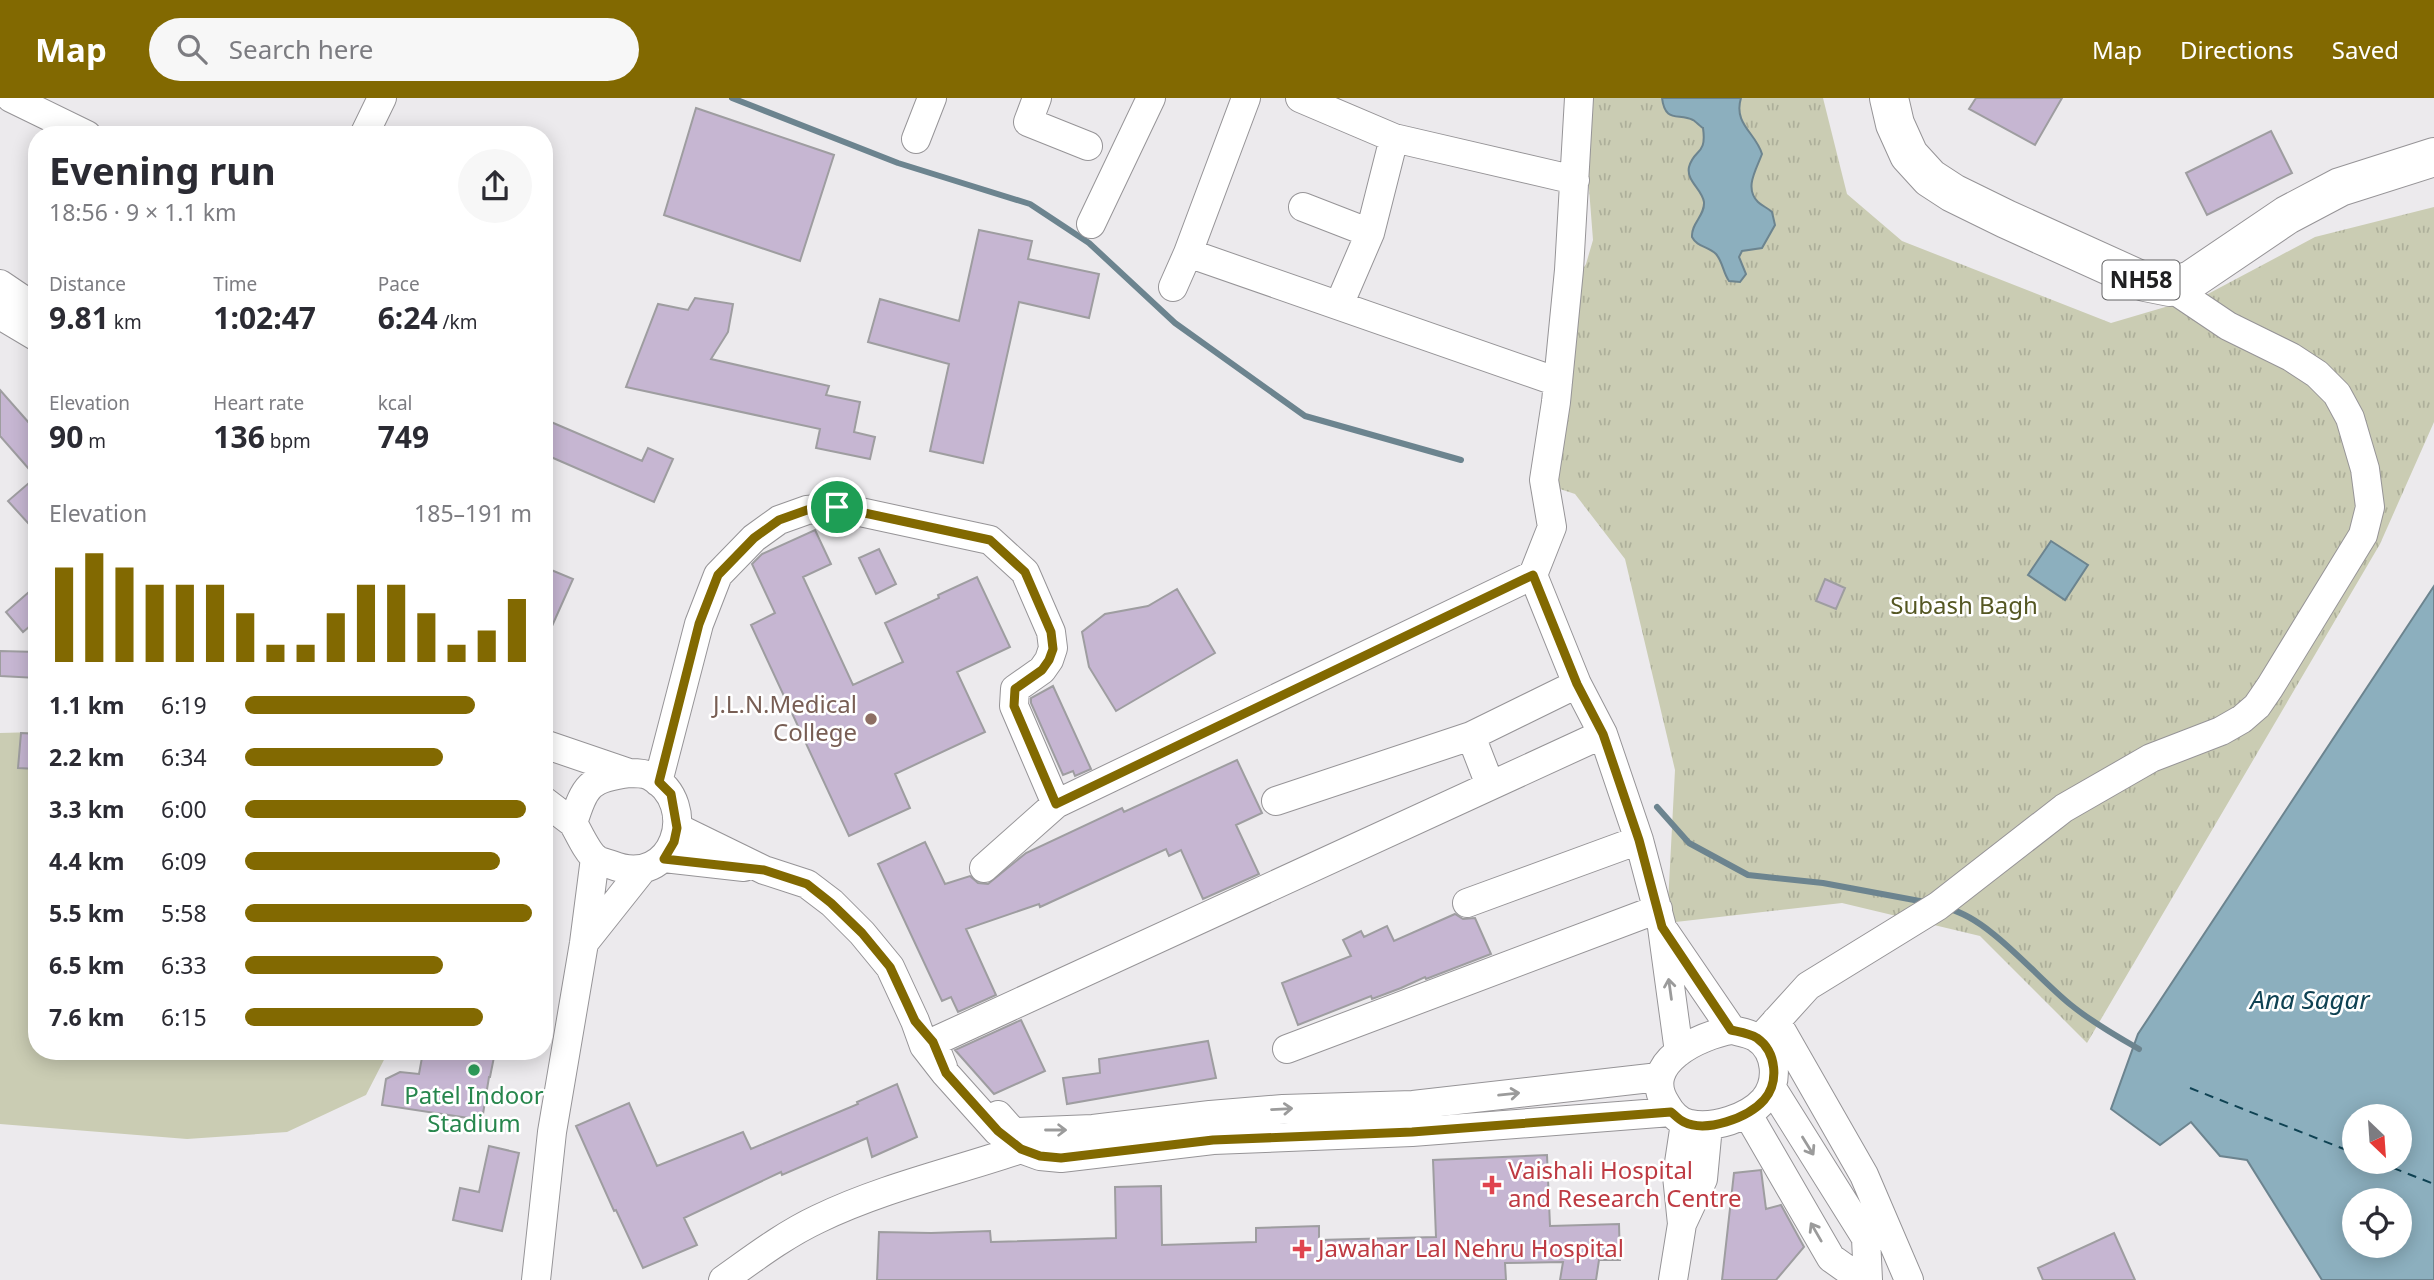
<!DOCTYPE html>
<html lang="en">
<head>
<meta charset="utf-8">
<style>
  body { margin:0; font-family:"Noto Sans",sans-serif; background:#f7f7f7; color:#2b2b33; height:100vh; display:flex; flex-direction:column; font-size:26px; white-space:nowrap }
  * { box-sizing:border-box; margin:0 }
  p { font-size:23px; color:#7c7c81 }
  .icon { flex:none; width:38px; height:38px; fill:none; stroke:currentColor; stroke-width:2; stroke-linecap:round; stroke-linejoin:round }
  .map { position:relative; flex:1; overflow:hidden }
  .drawer { position:absolute; left:28px; top:28px; width:525px; height:934px; display:flex; flex-direction:column; background:#fff; border-radius:28px; box-shadow:0 4px 18px #0003 }
  .drawer>* { flex:none }
  .needle { width:46px; rotate:155deg }
  .tools { position:absolute; left:2342px; top:1006px; display:grid; gap:14px }
  .tools a { display:grid; place-items:center; width:70px; height:70px; border-radius:50%; background:#fff; box-shadow:0 4px 18px #0003; font-size:35px }
  .pin { position:absolute; display:grid; place-items:center; width:60px; height:60px; color:#fff; margin:-30px; border:4px solid #fff; border-radius:50%; box-shadow:0 2px 7px #0007 }
  .round { display:grid; place-items:center; flex:none; width:74px; height:74px; border-radius:37px; background:#f7f7f7 }
  .head { display:flex; align-items:center; justify-content:space-between; height:119px; padding:0 21px }
  h1 { font-size:38px; font-weight:700; line-height:52px }
  .figures { display:grid; grid-template-columns:repeat(3,1fr); gap:10px; height:119px; padding:7px 21px }
  .figures div { display:grid; align-content:center }
  .figures b { font-size:30px; font-weight:700 }
  .figures small { font-size:19px; font-weight:400 }
  .figures p { font-size:19px }
  .chart { height:196px; padding:14px 21px }
  .chart p { display:flex; justify-content:space-between }
  .chart svg { width:100%; height:126px; margin-top:7px; stroke:#826901; stroke-width:6 }
  ul { padding:0 21px; list-style:none; font-size:23px }
  li { display:grid; grid-template-columns:112px 84px 1fr; align-items:center; height:52px }
  li i { height:18px; border-radius:9px; background:#826901 }
  header { display:flex; align-items:center; gap:42px; box-sizing:border-box; height:98px; padding:0 35px; background:#826901; color:#fff }
  header strong { font-size:33px }
  nav { display:flex; gap:38px; margin-inline-start:auto; font-size:24px }
  .search { width:490px; height:63px; background:#f7f7f7; display:flex; align-items:center; gap:18px; box-sizing:border-box; padding:0 24px; border-radius:38px; color:#7c7c81; font-size:26px }
  .map>svg:first-child { display:block }
  .park { fill:url(#park-tufts) }
  .pitch { fill:#caccb3 }
  .water { fill:#8cafbe; stroke:#6c848f; stroke-width:2; fill-rule:evenodd }
  .lines { fill:none; stroke-linecap:round; stroke-linejoin:round }
  .stream { stroke:#6c848f; stroke-width:6 }
  .ferry { stroke:#0f4253; stroke-width:2; stroke-dasharray:9 7; stroke-linecap:butt }
  .building { fill:#c6b6d2; stroke:#9e9da0; stroke-width:2 }
  .minor-casing { stroke:#969497; stroke-width:30 }
  .highway-casing { stroke:#969497; stroke-width:40 }
  .minor { stroke:#fff; stroke-width:28 }
  .highway { stroke:#fff; stroke-width:38 }
  .oneway { stroke:#9b9b9b }
  .route-casing { stroke:#fff; stroke-width:14 }
  .route { stroke:#826901; stroke-width:9 }
  .education-dot { fill:#8d6e63; stroke:#fff; stroke-width:2.5 }
  .leisure-dot { fill:#2e9e5b; stroke:#fff; stroke-width:2.5 }
  .health-dot { fill:#e0444e; stroke:#fff; stroke-width:2.5 }
  .labels { text-anchor:middle; stroke-width:5; stroke-linejoin:round; paint-order:stroke }
  .shield { fill:#fff; stroke:#636364; stroke-width:2 }
  .shield-label { font-size:23px; font-weight:bold; fill:#202021 }
  .park-label { font-size:24px; fill:#555723; stroke:#fff }
  .education-label { font-size:24px; fill:#785e54; stroke:#fff; text-anchor:end }
  .leisure-label { font-size:24px; fill:#27864d; stroke:#fff }
  .health-label { font-size:24px; fill:#be3a42; stroke:#fff; text-anchor:start }
  .water-label { font-size:26px; font-style:italic; fill:#0f4253; stroke:#fff }
</style>
</head>
<body>
<header>
<strong>Map</strong>
<div class="search"><svg class="icon" aria-label="search" viewBox="0 0 24 24"><circle cx="10" cy="10" r="6"/><path d="M15 15l6 6"/></svg>Search here</div>
<nav><a>Map</a><a>Directions</a><a>Saved</a></nav>
</header>
<div class="map">
<svg width="2434" height="1182" viewBox="0 0 2434 1182">
  <defs>
    <pattern id="park-tufts" width="24" height="20" patternUnits="userSpaceOnUse" patternTransform="scale(1.75)"><rect width="24" height="20" fill="#caccb3"/><path d="M3 7l-1-3M5 7V3M7 7l1-3M15 17l-1-3M17 17v-4M19 17l1-3" fill="none" stroke="#adaf9a"/></pattern>
  </defs>
  <rect width="100%" height="100%" fill="#eceaed"/>
  <path class="park" d="M 1582,0 L 1823,0 L 1847,96 L 1902,143 L 2111,225 L 2206,197 L 2315,139 L 2434,109 L 2434,324 L 2380,446 L 2087,945 L 1980,838 L 1842,805 L 1667,825 L 1675,672 L 1625,461 L 1575,396 L 1536,383 L 1550,225 L 1586,166 L 1593,142 Z"/>
  <path class="pitch" d="M 37,634 L 37,954 L 388,954 L 366,997 L 287,1034 L 187,1041 L 0,1026 L 0,635 Z"/>
  <path class="water" d="M 1662,0 L 1741,0 C 1733,26 1756,35 1762,56 C 1756,72 1744,90 1758,104 C 1762,108 1768,110 1772,114 L 1775,127 L 1762,150 L 1742,153 L 1739,159 L 1746,176 L 1740,184 L 1729,183 C 1723,175 1723,164 1716,156 C 1708,148 1697,149 1692,139 C 1691,125 1705,118 1704,104 C 1702,91 1686,83 1689,69 C 1694,50 1707,58 1703,30 C 1702,30 1694,22 1693,22 C 1678,15 1665,25 1662,0 Z
    M 2051,443 L 2088,467 L 2065,502 L 2028,477 Z
    M 2434,488 L 2434,1182 L 2322,1182 L 2247,1062 L 2220,1058 L 2191,1024 L 2160,1047 L 2111,1011 L 2138,936 ZM 2399,1018 L 2399,1064 L 2354,1064 L 2354,1018 ZM 2399,1102 L 2399,1148 L 2354,1148 L 2354,1102 Z"/>
  <g class="lines">
    <path class="stream" d="M 732,0 L 898,65 L 1030,106 L 1089,145 L 1175,225 L 1305,318 L 1461,362
      M 1657,709 L 1689,745 L 1748,777 L 1823,785 L 1925,804
      M 1949,811 C 1990,821 2037,880 2071,907 C 2092,924 2116,938 2139,951"/>
    <path class="ferry" d="M 2190,990 L 2354,1055
      M 2378,1064 L 2434,1086"/>
  </g>
  <path class="building" d="M 1976,0 L 2062,0 L 2035,47 L 1969,11 Z
    M 696,10 L 834,57 L 800,163 L 664,117 Z
    M 2271,33 L 2292,75 L 2207,117 L 2186,75 Z
    M 979,132 L 1032,143 L 1028,161 L 1099,176 L 1089,220 L 1019,204 L 983,365 L 930,353 L 949,266 L 868,244 L 880,201 L 959,223 Z
    M 695,200 L 733,206 L 728,234 L 711,261 L 829,288 L 826,297 L 860,304 L 854,334 L 875,339 L 870,361 L 816,350 L 820,331 L 626,289 L 658,206 L 688,212 Z
    M 0,292 L 37,334 L 37,435 L 8,403 L 36,379 L 0,338 Z
    M 544,321 L 642,363 L 648,350 L 673,361 L 654,404 L 544,356 Z
    M 815,432 L 831,466 L 803,479 L 853,587 L 903,564 L 885,525 L 939,500 L 938,497 L 977,479 L 1010,549 L 957,574 L 985,634 L 895,676 L 910,710 L 849,738 L 751,527 L 775,515 L 752,466 L 762,456 Z
    M 879,451 L 896,486 L 876,496 L 859,460 Z
    M 544,469 L 573,481 L 544,546 Z
    M 1825,481 L 1845,490 L 1836,511 L 1816,503 Z
    M 37,487 L 37,522 L 23,534 L 6,514 Z
    M 1177,491 L 1215,555 L 1116,613 L 1089,569 L 1082,534 L 1105,516 L 1148,508 Z
    M 0,553 L 37,554 L 37,580 L 0,578 Z
    M 1053,588 L 1091,671 L 1075,678 L 1073,673 L 1063,677 L 1031,605 L 1031,600 Z
    M 21,635 L 37,636 L 37,671 L 18,670 Z
    M 1237,662 L 1262,715 L 1236,727 L 1259,776 L 1203,801 L 1181,752 L 1169,758 L 1166,751 L 1040,809 L 1039,806 L 966,831 L 996,897 L 958,914 L 951,899 L 942,903 L 878,766 L 925,744 L 945,786 L 970,778 L 978,785 L 988,786 L 1026,755 L 1122,710 L 1124,714 Z
    M 1455,816 L 1463,821 L 1475,820 L 1491,856 L 1426,881 L 1425,879 L 1401,890 L 1372,901 L 1371,898 L 1298,927 L 1282,885 L 1351,858 L 1343,842 L 1361,833 L 1364,839 L 1387,828 L 1394,843 Z
    M 1021,922 L 1045,973 L 994,996 L 955,952 Z
    M 1208,943 L 1216,980 L 1067,1006 L 1063,980 L 1100,975 L 1099,961 Z
    M 423,954 L 495,954 L 490,979 L 489,979 L 482,1022 L 382,1007 L 386,981 L 400,974 L 419,976 Z
    M 897,986 L 917,1039 L 872,1059 L 867,1040 L 782,1077 L 781,1074 L 684,1120 L 697,1147 L 643,1170 L 616,1112 L 614,1113 L 576,1028 L 629,1005 L 657,1068 L 743,1034 L 751,1051 L 858,1006 L 857,1004 Z
    M 489,1048 L 519,1055 L 502,1133 L 453,1122 L 460,1090 L 479,1094 Z
    M 1547,1057 L 1550,1128 L 1619,1126 L 1620,1162 L 1599,1162 L 1596,1182 L 1560,1182 L 1563,1164 L 1505,1165 L 1506,1182 L 877,1182 L 879,1134 L 931,1135 L 990,1133 L 991,1144 L 1116,1140 L 1115,1089 L 1161,1088 L 1162,1147 L 1256,1144 L 1256,1130 L 1319,1128 L 1319,1142 L 1436,1139 L 1433,1062 Z
    M 1761,1072 L 1766,1111 L 1781,1107 L 1804,1149 L 1776,1182 L 1722,1182 L 1734,1075 Z
    M 2114,1135 L 2135,1182 L 2043,1182 L 2038,1170 Z"/>
  <g class="lines">
    <defs>
      <path id="minor" d="M 11,0 L 87,37
        M 1037,0 L 1028,24 L 1088,48
        M 1300,0 L 1394,40 L 1575,82
        M 1579,0 L 1569,172 L 1556,304 L 1544,382 L 1552,429 L 1533,477 L 1577,586 L 1603,636 L 1639,742 L 1662,829 L 1679,954
        M 364,37 L 382,0
        M 916,41 L 932,0
        M 1303,109 L 1370,135
        M 1091,126 L 1151,0
        M 1188,155 L 1558,284
        M 0,186 L 37,211
        M 1173,189 L 1188,155 L 1246,0
        M 1339,207 L 1370,135 L 1394,40
        M 0,217 L 37,239
        M 1471,638 L 1490,687
        M 544,646 L 629,675
        M 629,675 C 636,675 644,675 650,678 C 702,706 674,792 612,767 C 607,765 600,764 596,761 C 587,754 579,735 573,725 C 585,688 589,680 629,675 Z
        M 658,684 L 699,526 L 718,477 L 754,440 L 779,422 L 807,412 L 837,409 L 990,442 L 1025,474 L 1051,534 L 1053,550 L 1049,562 L 1042,572 L 1015,591 L 1014,608 L 1056,706
        M 544,703 L 573,725
        M 1276,703 L 1471,638 L 1577,586
        M 678,730 L 764,772 L 807,786 L 832,805 L 862,835 L 890,869 L 915,923 L 924,948 L 945,975 L 997,1033 L 1021,1051 L 1040,1058 L 1061,1060 L 1213,1042 L 1412,1034 L 1671,1014
        M 664,760 L 744,769
        M 984,770 L 1056,706 L 1533,477
        M 1467,805 L 1639,742
        M 1665,834 L 1732,932
        M 584,845 L 642,772
        M 1776,923 L 1864,1077 L 1909,1182
        M 1732,932 C 1740,934 1749,935 1757,940 C 1777,954 1779,984 1764,1002 C 1748,1020 1713,1031 1690,1026 C 1679,1024 1671,1015 1666,1006 C 1639,965 1700,937 1732,932 Z
        M 1759,942 L 1808,888 L 1938,808 L 2064,710 L 2151,660 L 2221,633 L 2242,621 L 2257,608 L 2270,589 L 2363,437 L 2370,409 L 2365,371 L 2350,320 L 2337,296 L 2317,276 L 2291,259 L 2228,228 L 2170,189
        M 1287,951 L 1658,811
        M 943,969 L 933,944 L 1603,636
        M 1772,990 L 1866,1140 L 1868,1182
        M 1747,1015 L 1831,1160 L 1862,1182
        M 998,1017 L 1013,1034 L 1093,1031 L 1210,1017 L 1283,1011 L 1413,1007 L 1659,979
        M 1682,1126 L 1703,1081 L 1708,1028
        M 536,1182 L 552,1034 L 584,845 L 595,760
        M 723,1182 C 754,1160 784,1137 818,1121 C 882,1090 953,1074 1021,1051
        M 1673,1182 L 1682,1126 L 1677,1078 L 1685,1025"/>
      <path id="highway" d="M 1889,0 L 1895,26 L 1909,57 L 1930,80 L 1953,95 L 2006,121 L 2145,184 L 2170,189 L 2191,182 L 2287,117 L 2340,89 L 2434,59"/>
    </defs>
    <use href="#minor" class="minor-casing"/>
    <use href="#highway" class="highway-casing"/>
    <use href="#minor" class="minor"/>
    <use href="#highway" class="highway"/>
  </g>
  <defs><path id="oneway-shaft" d="M-6 0H5M1.5-3L5.5 0L1.5 3" fill="none" stroke-width="1.6" stroke-linecap="round" stroke-linejoin="round" transform="scale(1.75)"/></defs>
  <g class="oneway">
    <use href="#oneway-shaft" transform="translate(1670 891) rotate(-98)"/>
    <use href="#oneway-shaft" transform="translate(1509 996) rotate(-6)"/>
    <use href="#oneway-shaft" transform="translate(1282 1011) rotate(-3)"/>
    <use href="#oneway-shaft" transform="translate(1056 1032)"/>
    <use href="#oneway-shaft" transform="translate(1808 1048) rotate(58)"/>
    <use href="#oneway-shaft" transform="translate(1816 1134) rotate(-120)"/>
  </g>
  <g class="lines">
    <defs>
      <path id="route" d="M 837,409 L 990,442 L 1025,474 L 1051,534 L 1053,551 L 1049,562 L 1042,572 L 1015,591 L 1014,608 L 1056,706 L 1533,477 L 1577,586 L 1603,636 L 1639,742 L 1662,829 L 1731,932 C 1740,934 1749,935 1757,940 C 1777,954 1779,985 1764,1002 C 1748,1020 1706,1035 1684,1024 C 1679,1022 1675,1017 1671,1014 L 1412,1034 L 1213,1042 L 1061,1060 L 1040,1058 L 1021,1051 L 998,1033 L 946,975 L 933,944 L 915,923 L 890,869 L 862,835 L 831,805 L 807,786 L 764,772 L 664,761 L 674,744 L 677,730 L 671,696 L 659,684 L 699,526 L 718,477 L 754,440 L 779,422 L 807,412 Z"/>
    </defs>
    <use href="#route" class="route-casing"/>
    <use href="#route" class="route"/>
  </g>
  <circle class="education-dot" cx="871" cy="621" r="7"/>
  <circle class="leisure-dot" cx="474" cy="972" r="7"/>
  <g class="health-dot">
    <path d="M1488.5 1076.5h7v7h7v7h-7v7h-7v-7h-7v-7h7z"/>
    <path d="M1298.5 1140.5h7v7h7v7h-7v7h-7v-7h-7v-7h7z"/>
  </g>
  <g class="labels">
    <rect class="shield" x="2102.5" y="162.5" width="77" height="39" rx="5"/>
    <g class="shield-label">
      <text x="2141" y="190">NH58</text>
    </g>
    <g class="park-label">
      <text x="1964" y="516">Subash Bagh</text>
    </g>
    <g class="education-label">
      <text x="857" y="615">J.L.N.Medical<tspan x="857" dy="28">College</tspan></text>
    </g>
    <g class="leisure-label">
      <text x="474" y="1006">Patel Indoor<tspan x="474" dy="28">Stadium</tspan></text>
    </g>
    <g class="health-label">
      <text x="1508" y="1081">Vaishali Hospital<tspan x="1508" dy="28">and Research Centre</tspan></text>
      <text x="1318" y="1159">Jawahar Lal Nehru Hospital</text>
    </g>
    <g class="water-label">
      <text x="2310" y="911">Ana Sagar</text>
    </g>
  </g>
</svg>
<div class="tools">
<a><svg class="needle" viewBox="-14 -14 28 28"><path d="M0-13l5 13h-10z" fill="#e53935"/><path d="M0 13l5-13h-10z" fill="#7c7c81"/></svg></a>
<a><svg class="icon" aria-label="locate" viewBox="0 0 24 24"><circle cx="12" cy="12" r="6"/><path d="M12 2v4M12 18v4M2 12h4M18 12h4"/></svg></a>
</div>
<div class="pin" style="left:837px;top:409px;background:#1e9e55"><svg class="icon" aria-label="arrive" viewBox="0 0 24 24"><path d="M6 21V4h12l-3 4 3 4H6"/></svg></div>
<section class="drawer">
<div class="head"><div><h1>Evening run</h1><p>18:56 · 9 × 1.1 km</p></div><a class="round"><svg class="icon" aria-label="share" viewBox="0 0 24 24"><path d="M12 15V3M7 8l5-5 5 5M5 13v7h14v-7"/></svg></a></div>
<div class="figures">
<div><p>Distance</p><b>9.81<small> km</small></b></div>
<div><p>Time</p><b>1:02:47</b></div>
<div><p>Pace</p><b>6:24<small> /km</small></b></div>
</div>
<div class="figures">
<div><p>Elevation</p><b>90<small> m</small></b></div>
<div><p>Heart rate</p><b>136<small> bpm</small></b></div>
<div><p>kcal</p><b>749</b></div>
</div>
<div class="chart"><p><span>Elevation</span>185–191 m</p>
<svg viewBox="0 0 160 44" preserveAspectRatio="none"><path d="M5 44V11M15 44V6M25 44V11M35 44V17M45 44V17M55 44V17M65 44V27M75 44V38M85 44V38M95 44V27M105 44V17M115 44V17M125 44V27M135 44V38M145 44V33M155 44V22"/></svg>
</div>
<ul>
<li><b>1.1 km</b>6:19<i style="width:80%"></i></li>
<li><b>2.2 km</b>6:34<i style="width:69%"></i></li>
<li><b>3.3 km</b>6:00<i style="width:98%"></i></li>
<li><b>4.4 km</b>6:09<i style="width:89%"></i></li>
<li><b>5.5 km</b>5:58<i style="width:100%"></i></li>
<li><b>6.5 km</b>6:33<i style="width:69%"></i></li>
<li><b>7.6 km</b>6:15<i style="width:83%"></i></li>
</ul>
</section>
</div>
</body>
</html>
